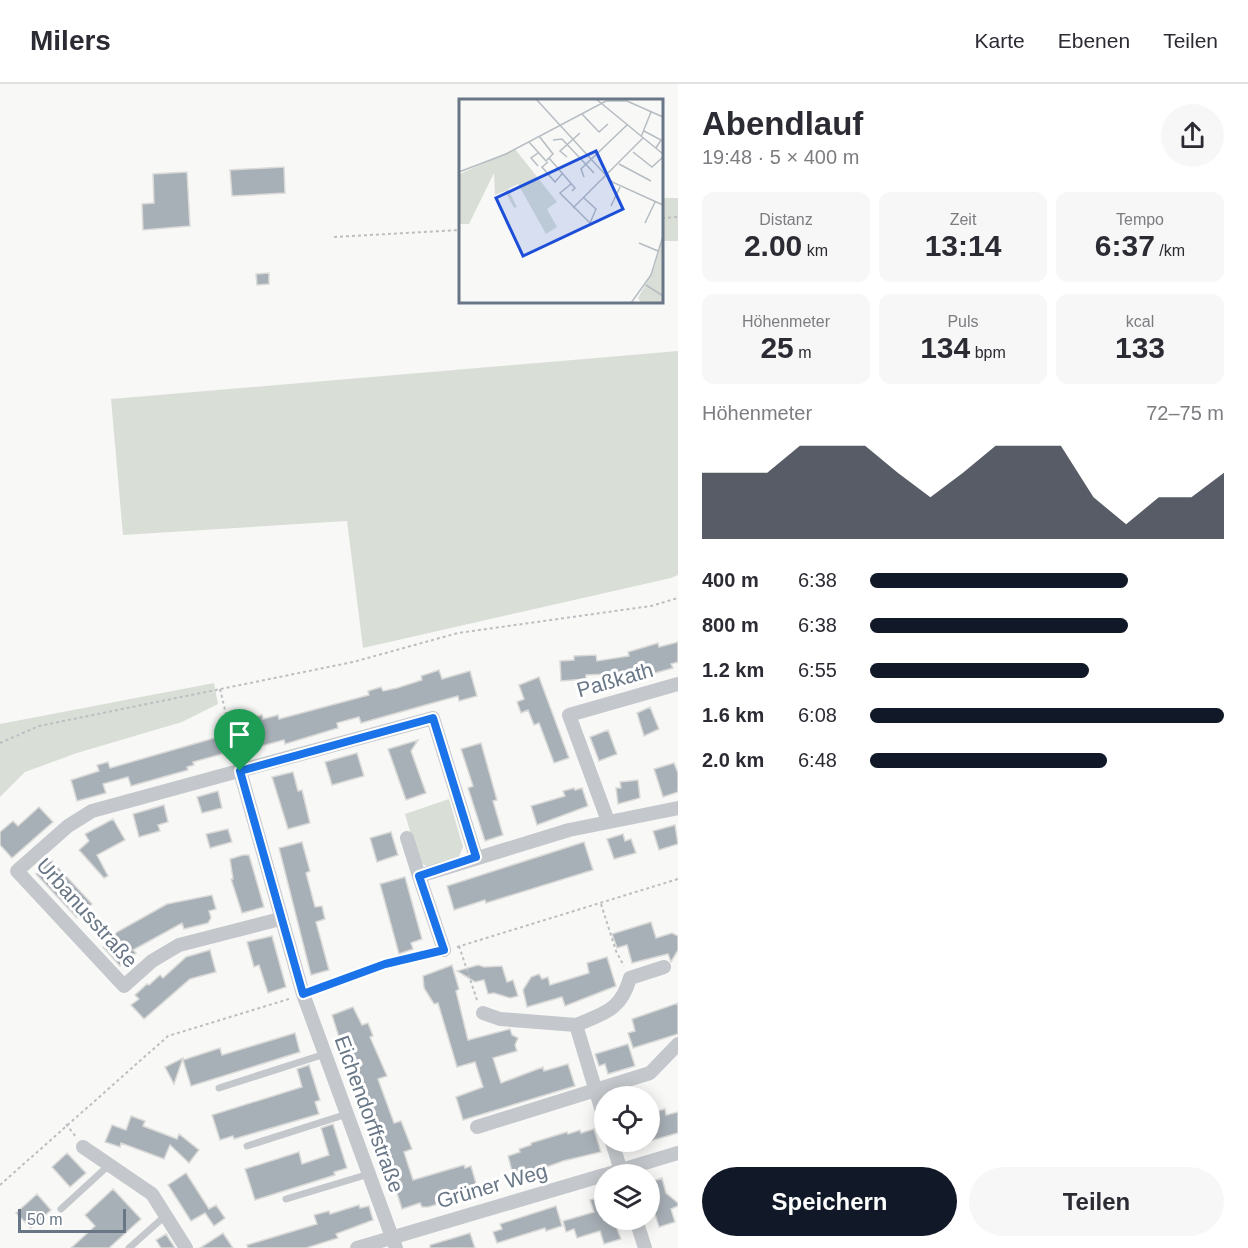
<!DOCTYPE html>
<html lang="de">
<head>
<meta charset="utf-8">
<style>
  body { margin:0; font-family:Helvetica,sans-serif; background:#f7f7f7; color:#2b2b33; height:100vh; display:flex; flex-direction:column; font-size:22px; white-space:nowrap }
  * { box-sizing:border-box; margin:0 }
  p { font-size:20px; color:#7c7c81 }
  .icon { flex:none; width:33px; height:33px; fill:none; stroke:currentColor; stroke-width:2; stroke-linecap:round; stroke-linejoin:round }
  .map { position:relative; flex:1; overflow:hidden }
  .details { display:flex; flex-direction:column; background:#fff; width:570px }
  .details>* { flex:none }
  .fabs { position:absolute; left:594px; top:1002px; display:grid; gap:12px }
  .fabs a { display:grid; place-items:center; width:66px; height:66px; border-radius:50%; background:#fff; box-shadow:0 3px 15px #0003; font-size:30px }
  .scale { position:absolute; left:18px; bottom:15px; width:108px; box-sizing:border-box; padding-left:6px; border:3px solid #687686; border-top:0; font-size:16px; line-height:21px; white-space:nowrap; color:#687686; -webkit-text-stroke:4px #fff; paint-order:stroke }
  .pin { position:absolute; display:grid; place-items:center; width:51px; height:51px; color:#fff; margin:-62px -26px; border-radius:50% 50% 50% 0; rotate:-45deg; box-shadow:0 0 6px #0007 }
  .pin .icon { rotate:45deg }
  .round { display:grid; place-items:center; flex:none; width:63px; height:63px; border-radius:32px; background:#f7f7f7 }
  .summary { display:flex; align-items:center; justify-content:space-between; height:102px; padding:0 24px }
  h1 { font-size:33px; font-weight:600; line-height:45px }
  .figures { display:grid; grid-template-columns:repeat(3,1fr); gap:9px; height:102px; padding:6px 24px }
  .figures div { display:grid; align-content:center; border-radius:12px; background:#f7f7f7; text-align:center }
  .figures b { font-size:30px; font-weight:600 }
  .figures small { font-size:16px; font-weight:400 }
  .figures p { font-size:16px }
  .chart { height:168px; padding:12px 24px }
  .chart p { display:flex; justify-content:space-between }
  .chart svg { width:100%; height:108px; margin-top:6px; fill:#111827; opacity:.7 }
  .action { display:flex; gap:12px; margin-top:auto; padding:12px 24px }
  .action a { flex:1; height:69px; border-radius:36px; background:#111827; color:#fff; font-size:24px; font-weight:600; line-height:69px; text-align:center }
  .action a+a { background:#f7f7f7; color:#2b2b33 }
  ul { padding:0 24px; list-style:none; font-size:20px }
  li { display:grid; grid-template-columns:96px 72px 1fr; align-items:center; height:45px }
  li i { height:15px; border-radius:8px; background:#111827 }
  header { display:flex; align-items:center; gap:36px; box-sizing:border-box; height:84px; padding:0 30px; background:#fff; border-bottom:2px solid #e1e1e2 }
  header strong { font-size:28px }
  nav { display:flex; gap:33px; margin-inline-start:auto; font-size:21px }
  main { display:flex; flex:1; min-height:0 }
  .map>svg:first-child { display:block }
  .green { fill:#d9dfd7 }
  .building { fill:#a8b0b7; stroke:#dadad8; stroke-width:1.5 }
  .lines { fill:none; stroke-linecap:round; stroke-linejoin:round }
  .path { stroke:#bcbec1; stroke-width:2; stroke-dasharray:3 3; stroke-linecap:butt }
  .service { stroke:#c4c7cb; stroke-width:7 }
  .minor { stroke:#c4c7cb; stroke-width:14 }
  .route-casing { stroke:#fff; stroke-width:12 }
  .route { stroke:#1a73e8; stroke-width:8 }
  .labels { text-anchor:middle; stroke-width:6; stroke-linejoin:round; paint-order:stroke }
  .street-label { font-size:21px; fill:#687686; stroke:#fff }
  .inset-road { fill:none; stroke:#b5bcc2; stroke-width:1.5 }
  .view { fill:#1d4ed8; fill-opacity:0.15; stroke:#1d4ed8; stroke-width:3 }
  .inset-edge { fill:none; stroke:#687686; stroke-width:3 }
</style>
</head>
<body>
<header>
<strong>Milers</strong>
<nav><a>Karte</a><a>Ebenen</a><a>Teilen</a></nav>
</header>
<main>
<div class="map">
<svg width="678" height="1164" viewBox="0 0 678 1164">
  <rect width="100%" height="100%" fill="#f8f8f6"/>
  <path class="green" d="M 662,114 L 678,114 L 678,157 L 662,157 Z
    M 678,267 L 678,491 L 671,494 L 363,564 L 347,437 L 123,451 L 111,315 Z
    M 214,599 L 218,620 L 182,638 L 77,669 L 25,688 L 0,713 L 0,640 Z
    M 449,715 L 463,763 L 458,775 L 430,784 L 419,778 L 405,730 Z"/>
  <path class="building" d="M 284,83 L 285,109 L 232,112 L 230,86 Z
    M 187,88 L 190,142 L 143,146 L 142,120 L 154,119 L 153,90 Z
    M 269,189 L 269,200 L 257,201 L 256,190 Z
    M 678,558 L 678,578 L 671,580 L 673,584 L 648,591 L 647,588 L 610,595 L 609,590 L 586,591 L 586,595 L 561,597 L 560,577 L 574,576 L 574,572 L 596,571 L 597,577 L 629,572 L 628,568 L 658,559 L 659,563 Z
    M 439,586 L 442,595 L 470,587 L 477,612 L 459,617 L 458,612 L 361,639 L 359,633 L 337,639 L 338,644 L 285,660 L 284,656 L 254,664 L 253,659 L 242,662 L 237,643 L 247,640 L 246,635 L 262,631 L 263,635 L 278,631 L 279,635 L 369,611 L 368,607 L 381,603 L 383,607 L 397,604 L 422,596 L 421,592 Z
    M 539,593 L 569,674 L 554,679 L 539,639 L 534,641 L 528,626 L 521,629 L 517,618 L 524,615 L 519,601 Z
    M 650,623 L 659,645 L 644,652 L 637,629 Z
    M 608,646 L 617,670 L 599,677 L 590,653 Z
    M 218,653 L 222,670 L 193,678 L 194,681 L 187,683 L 188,686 L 131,702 L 128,693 L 103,700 L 106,709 L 77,717 L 71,696 L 99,687 L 97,681 L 108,678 L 110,684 Z
    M 418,656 L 411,667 L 426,709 L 406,716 L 388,665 Z
    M 481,659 L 497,716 L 493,717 L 503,751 L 485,757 L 468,704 L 473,702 L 461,665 Z
    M 357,669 L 364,692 L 332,701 L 325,678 Z
    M 674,679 L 678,689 L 678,708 L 663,713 L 654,685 Z
    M 293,688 L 298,707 L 302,706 L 310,739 L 288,745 L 272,693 Z
    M 638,696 L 640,714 L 618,720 L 616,704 L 621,704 L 620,698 Z
    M 574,704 L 575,706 L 582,704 L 588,722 L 537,741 L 531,722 L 565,712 L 563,707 Z
    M 218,707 L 222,724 L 202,729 L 197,713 Z
    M 164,721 L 168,738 L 158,741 L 160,747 L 139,753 L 133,730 Z
    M 39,723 L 53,738 L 12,774 L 0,761 L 0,748 L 13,737 L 18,742 Z
    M 113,735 L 125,756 L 97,771 L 108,792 L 104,794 L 79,766 L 89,757 L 85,750 Z
    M 675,741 L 678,760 L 659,766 L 653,747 Z
    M 228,745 L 232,758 L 210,764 L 206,750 Z
    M 391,748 L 398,771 L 377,778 L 370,754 Z
    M 623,750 L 625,757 L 631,755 L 636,769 L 614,775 L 607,755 Z
    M 302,758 L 310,787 L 306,789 L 315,823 L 322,822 L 325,835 L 316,838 L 329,886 L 311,891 L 279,764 Z
    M 584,758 L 593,786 L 486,819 L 485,816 L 454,826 L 447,802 Z
    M 243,771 L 249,771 L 264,823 L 242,829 L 231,795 L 233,795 L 230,775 Z
    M 51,776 L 92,820 L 77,834 L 36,790 Z
    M 405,793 L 422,855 L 411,859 L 413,865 L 399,870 L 380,800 Z
    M 212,811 L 216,825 L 209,827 L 211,834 L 208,839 L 184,845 L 182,839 L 133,866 L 136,869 L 120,882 L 103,863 L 117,848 L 167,820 Z
    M 651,838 L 656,854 L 672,849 L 678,852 L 678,866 L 671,878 L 668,870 L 632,879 L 627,861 L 617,864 L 612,850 Z
    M 272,852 L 286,903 L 268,909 L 259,881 L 254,883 L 247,858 Z
    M 210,866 L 216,888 L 190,895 L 144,935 L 131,921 L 139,915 L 135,911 L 147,900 L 149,901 L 160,891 L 163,894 L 186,873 Z
    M 607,873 L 616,902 L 565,922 L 562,913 L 527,923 L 523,906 L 531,893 L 539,890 L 542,895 L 548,893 L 550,901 L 589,889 L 587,879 Z
    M 452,881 L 459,905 L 456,907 L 468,956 L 510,945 L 512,951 L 518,954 L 515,961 L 517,967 L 493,974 L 501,999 L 543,983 L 544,987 L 568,980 L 575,1002 L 463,1036 L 456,1013 L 483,1003 L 475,978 L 457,983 L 438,919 L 434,920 L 424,904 L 423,892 Z
    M 478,881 L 484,883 L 502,882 L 507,898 L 513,896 L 518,912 L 510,914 L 494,909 L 488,910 L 484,896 L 475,898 L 457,887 Z
    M 678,919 L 678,950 L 633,964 L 628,949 L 635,947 L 632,935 Z
    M 353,923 L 362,941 L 368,939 L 373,952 L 370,953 L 387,992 L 378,995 L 394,1039 L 401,1037 L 412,1065 L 404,1068 L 413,1096 L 464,1081 L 465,1084 L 471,1082 L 478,1106 L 473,1110 L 428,1123 L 422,1123 L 420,1119 L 402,1125 L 386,1074 L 384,1075 L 351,991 L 332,931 Z
    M 295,949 L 300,968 L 191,1002 L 183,976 L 220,964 L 222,971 Z
    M 628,960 L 635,982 L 608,990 L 605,980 L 599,982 L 595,970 Z
    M 183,974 L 174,1000 L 165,983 Z
    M 309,981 L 320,1016 L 315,1018 L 319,1030 L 234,1055 L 233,1052 L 220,1056 L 212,1031 L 302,1003 L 297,985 Z
    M 665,1025 L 666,1031 L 678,1028 L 678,1049 L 650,1057 L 650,1029 Z
    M 131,1032 L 145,1037 L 143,1042 L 177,1055 L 179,1050 L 199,1066 L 189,1079 L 170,1061 L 164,1075 L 121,1059 L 120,1063 L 105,1058 L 112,1041 L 126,1046 Z
    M 333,1040 L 347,1084 L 334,1088 L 335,1091 L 255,1116 L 245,1085 L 299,1068 L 302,1080 L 329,1071 L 321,1044 Z
    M 594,1045 L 601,1068 L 563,1077 L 514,1095 L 508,1072 L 520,1068 L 519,1065 L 531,1061 L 531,1059 L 567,1048 L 568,1050 L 580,1046 L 581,1049 Z
    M 67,1069 L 86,1089 L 70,1103 L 52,1083 Z
    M 186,1089 L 209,1125 L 216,1121 L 225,1134 L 214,1142 L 205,1129 L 191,1137 L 168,1101 Z
    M 662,1094 L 666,1109 L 678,1119 L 678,1122 L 671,1125 L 675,1138 L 659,1143 L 650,1114 L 650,1098 Z
    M 113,1105 L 141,1135 L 109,1164 L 71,1164 L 95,1142 L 85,1131 Z
    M 37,1110 L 51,1126 L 31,1144 L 16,1129 Z
    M 604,1112 L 604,1136 L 627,1136 L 627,1138 L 616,1142 L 621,1155 L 604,1160 L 600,1147 L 577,1154 L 574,1145 L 566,1148 L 563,1137 L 594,1128 L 590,1116 Z
    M 359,1121 L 360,1124 L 369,1122 L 373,1136 L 336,1150 L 338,1154 L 306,1164 L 248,1164 L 247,1161 L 317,1140 L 314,1131 L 329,1127 L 330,1130 Z
    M 556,1122 L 562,1142 L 546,1147 L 545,1144 L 497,1159 L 493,1148 L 502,1145 L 500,1140 Z
    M 223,1149 L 233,1164 L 200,1164 Z
    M 470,1149 L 475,1164 L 430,1164 L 430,1161 Z
    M 166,1150 L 175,1164 L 161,1164 L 156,1156 Z"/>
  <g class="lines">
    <path class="path" d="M 662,134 L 678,133
      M 334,153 L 460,146
      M 220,605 L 236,672
      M 0,659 L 39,642 L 353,578 L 458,549 L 651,522 L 678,514
      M 601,820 L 616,867 L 624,882
      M 459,862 L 477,916
      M 457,863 L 678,795
      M 317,905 L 385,880 L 431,869
      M 66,1040 L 76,1053
      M 0,1101 L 168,952 L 289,915"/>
    <path class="service" d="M 219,1004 L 325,970
      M 247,1062 L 347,1030
      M 286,1115 L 369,1090
      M 61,1125 L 109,1081
      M 129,1164 L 165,1132"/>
    <path class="minor" d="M 240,687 L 303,910 L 396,1164
      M 608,737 L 569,631 L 678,600
      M 407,754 L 419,792 L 569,746 L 678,724
      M 419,792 L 444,866
      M 280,835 L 179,861 L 152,877 L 124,902 L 17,787 L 68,742 L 92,727 L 433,634 L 476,773
      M 483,929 L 500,935 L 576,941 L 604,1034
      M 576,941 C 605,929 621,926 630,894 L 664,883
      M 477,1043 L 650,989 L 678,960
      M 612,1058 L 622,1090
      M 83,1063 L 152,1110 L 186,1164
      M 608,1090 L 678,1069
      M 636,1136 L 645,1164
      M 357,1164 L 604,1091"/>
  </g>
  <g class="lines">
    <defs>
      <path id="route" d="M 433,634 L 476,773 L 419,792 L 444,866 L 385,880 L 303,910 L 240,687 Z"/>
    </defs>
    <use href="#route" class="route-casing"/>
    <use href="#route" class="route"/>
  </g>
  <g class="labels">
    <g class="street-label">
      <text transform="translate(615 596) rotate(-16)" y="7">Paßkath</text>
      <text transform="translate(87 829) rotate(48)" y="7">Urbanusstraße</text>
      <text transform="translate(369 1030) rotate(70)" y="7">Eichendorffstraße</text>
      <text transform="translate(492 1102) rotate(-16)" y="7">Grüner Weg</text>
    </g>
  </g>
  <g transform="translate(459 15)">
    <rect width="204" height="204" fill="#f8f8f6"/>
    <path d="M 56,50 L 98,103 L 88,110 L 98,128 L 87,135 L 59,85 L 49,90 L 58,108 L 55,109 L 46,92 L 36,96 L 35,74 L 10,125 L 0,125 L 1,75 ZM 204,138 L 204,204 L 182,204 L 179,199 L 195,169 Z" fill="#d9dfd7"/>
    <path class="inset-road" d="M 77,0 L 153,83 L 204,106M 137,0 L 204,55M 123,15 L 140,33 L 149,25M 185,32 L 202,41 L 197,49M 182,38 L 192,13M 94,41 L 103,40 L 135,74M 70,43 L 87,62 L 94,55 L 80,37M 174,53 L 193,68 L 204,58M 108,58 L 101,52 L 121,34M 90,59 L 116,89 L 113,92M 89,63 L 83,68 L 96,83 L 103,75M 160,65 L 192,82M 79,67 L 72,59 L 79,54M 0,73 L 47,55 L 147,2 L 168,2 L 204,18M 125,78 L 122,70 L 168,26M 112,85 L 101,94 L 131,124 L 137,110 L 125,99M 152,107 L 161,88M 114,109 L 184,39M 186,124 L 196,103M 180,144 L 199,152M 187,186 L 204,197M 172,204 L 192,176 L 204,137"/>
    <path class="view" d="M 137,52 L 164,110 L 64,157 L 37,99 Z"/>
    <rect width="204" height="204" class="inset-edge"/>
  </g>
</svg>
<div class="fabs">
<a><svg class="icon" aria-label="locate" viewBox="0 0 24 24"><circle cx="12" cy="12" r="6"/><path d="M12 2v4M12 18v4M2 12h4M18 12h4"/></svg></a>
<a><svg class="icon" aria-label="layers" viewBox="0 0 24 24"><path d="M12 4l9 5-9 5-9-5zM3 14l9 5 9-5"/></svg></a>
</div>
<div class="scale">50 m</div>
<div class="pin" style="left:240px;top:687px;background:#1e9e55"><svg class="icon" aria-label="arrive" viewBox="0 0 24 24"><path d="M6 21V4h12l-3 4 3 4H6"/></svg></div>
</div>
<section class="details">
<div class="summary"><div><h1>Abendlauf</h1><p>19:48 · 5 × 400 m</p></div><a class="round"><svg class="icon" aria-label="share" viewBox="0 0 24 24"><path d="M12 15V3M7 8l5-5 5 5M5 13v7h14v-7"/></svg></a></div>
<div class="figures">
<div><p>Distanz</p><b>2.00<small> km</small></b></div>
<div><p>Zeit</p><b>13:14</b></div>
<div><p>Tempo</p><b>6:37<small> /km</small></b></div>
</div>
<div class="figures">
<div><p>Höhenmeter</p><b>25<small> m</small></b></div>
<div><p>Puls</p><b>134<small> bpm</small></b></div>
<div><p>kcal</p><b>133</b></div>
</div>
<div class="chart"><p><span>Höhenmeter</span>72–75 m</p>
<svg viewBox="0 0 160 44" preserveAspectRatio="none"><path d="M0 44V17L10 17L20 17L30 6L40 6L50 6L60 17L70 27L80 17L90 6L100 6L110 6L120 27L130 38L140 27L150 27L160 17V44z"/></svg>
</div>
<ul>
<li><b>400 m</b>6:38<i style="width:73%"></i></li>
<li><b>800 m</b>6:38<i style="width:73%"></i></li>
<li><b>1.2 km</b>6:55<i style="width:62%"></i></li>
<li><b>1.6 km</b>6:08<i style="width:100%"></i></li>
<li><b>2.0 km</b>6:48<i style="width:67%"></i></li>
</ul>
<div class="action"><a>Speichern</a><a>Teilen</a></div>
</section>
</main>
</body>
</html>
